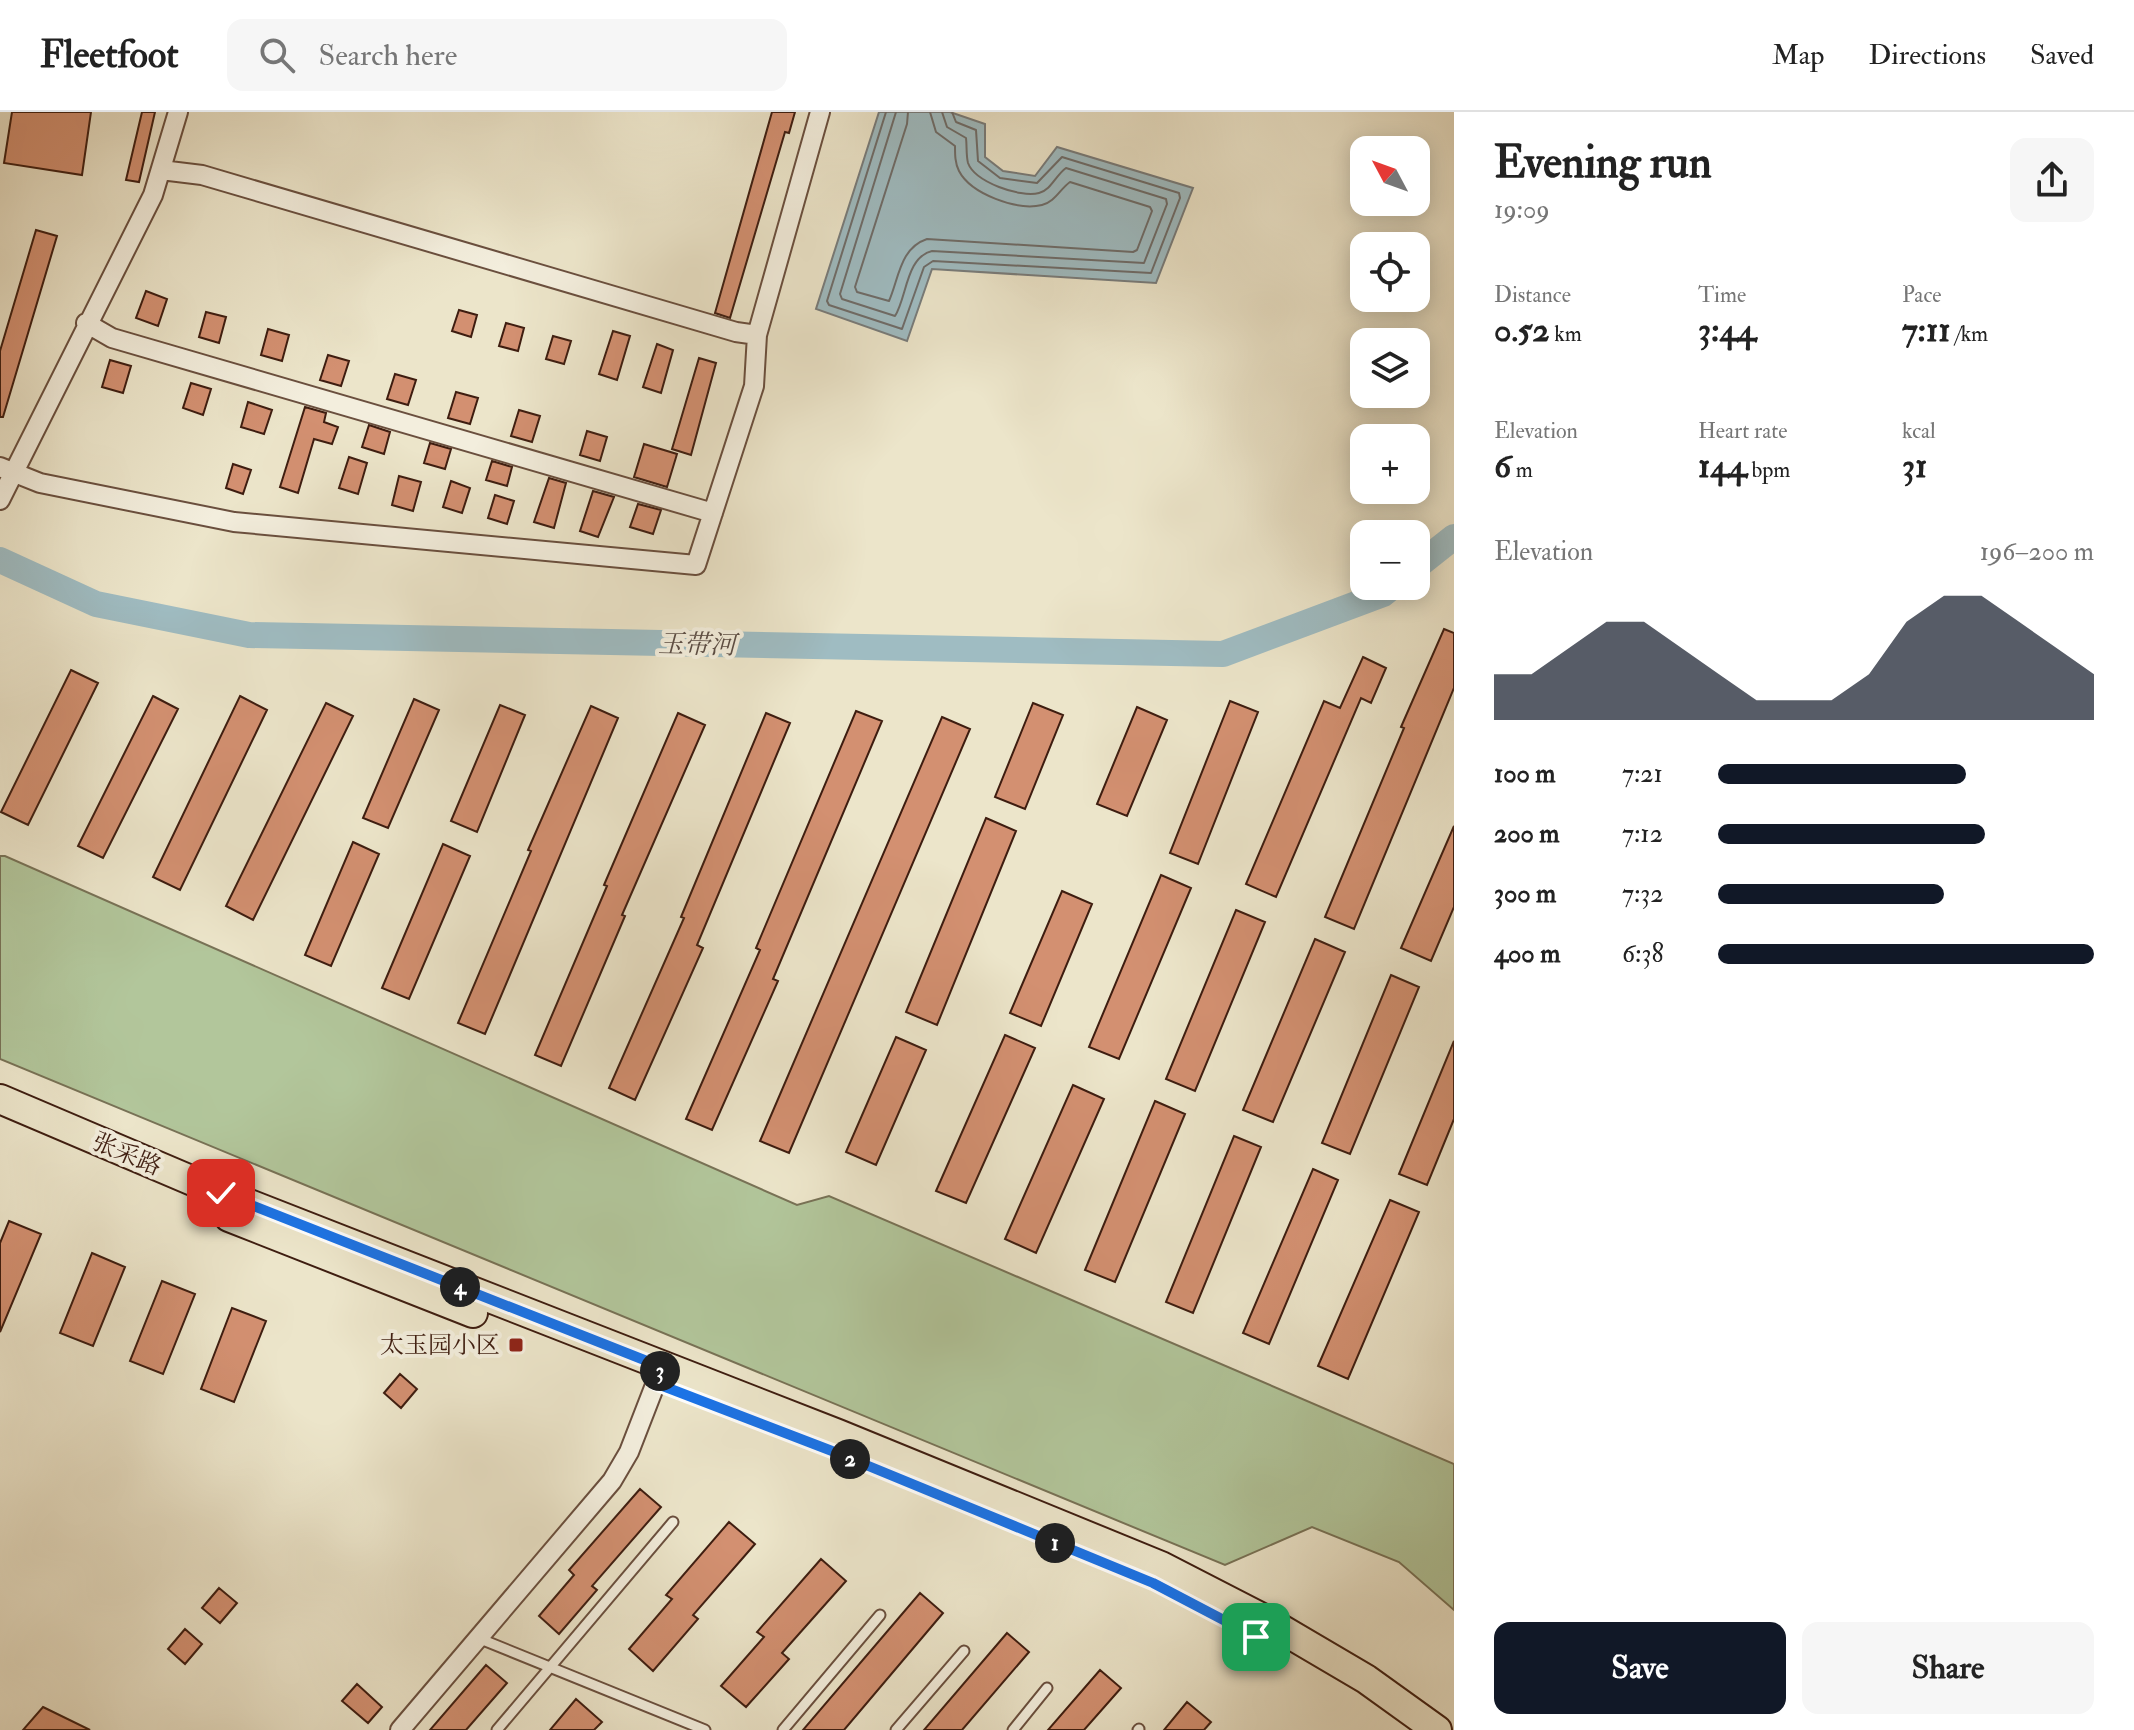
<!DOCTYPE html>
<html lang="en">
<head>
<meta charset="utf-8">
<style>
  body { margin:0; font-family:"IM FELL Double Pica","Noto Serif SC",serif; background:#f6f6f6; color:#222; height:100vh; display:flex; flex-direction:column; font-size:30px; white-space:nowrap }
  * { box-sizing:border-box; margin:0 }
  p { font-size:26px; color:#767676 }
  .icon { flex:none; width:44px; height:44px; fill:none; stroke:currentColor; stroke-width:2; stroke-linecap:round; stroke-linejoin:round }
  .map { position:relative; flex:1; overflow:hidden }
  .panel { display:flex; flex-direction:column; background:#fff; width:680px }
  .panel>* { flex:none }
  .needle { width:52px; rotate:311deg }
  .controls { position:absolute; left:1350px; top:24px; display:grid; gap:16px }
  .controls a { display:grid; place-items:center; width:80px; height:80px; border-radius:16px; background:#fff; box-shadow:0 4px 20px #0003; font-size:40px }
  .pin { position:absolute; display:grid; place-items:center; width:68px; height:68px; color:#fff; margin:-34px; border-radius:16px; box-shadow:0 4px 12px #0006 }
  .km { position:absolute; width:40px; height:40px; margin:-20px; border-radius:50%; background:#222; color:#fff; font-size:22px; line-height:40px; text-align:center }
  .round { display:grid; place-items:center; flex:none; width:84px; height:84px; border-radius:16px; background:#f6f6f6 }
  .summary { display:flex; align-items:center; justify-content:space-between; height:136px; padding:0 40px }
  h1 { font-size:44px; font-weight:700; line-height:60px }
  .figures { display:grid; grid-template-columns:repeat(3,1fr); gap:12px; height:136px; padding:8px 40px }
  .figures div { display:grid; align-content:center }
  .figures b { font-size:34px; font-weight:700 }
  .figures small { font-size:22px; font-weight:400 }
  .figures p { font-size:22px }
  .chart { height:224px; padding:16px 40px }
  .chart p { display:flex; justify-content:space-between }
  .chart svg { width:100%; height:144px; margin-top:8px; fill:#111827; opacity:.7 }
  .action { display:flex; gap:16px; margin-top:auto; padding:16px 40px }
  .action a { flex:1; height:92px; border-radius:16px; background:#111827; color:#fff; font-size:32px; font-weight:700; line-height:92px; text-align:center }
  .action a+a { background:#f6f6f6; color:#222 }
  ul { padding:0 40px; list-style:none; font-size:26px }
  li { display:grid; grid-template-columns:128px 96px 1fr; align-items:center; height:60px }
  li i { height:20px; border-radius:10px; background:#111827 }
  header { display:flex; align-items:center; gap:48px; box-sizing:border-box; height:112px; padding:0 40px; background:#fff; border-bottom:2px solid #e0e0e0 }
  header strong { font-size:38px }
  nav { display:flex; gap:44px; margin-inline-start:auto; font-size:28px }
  .search { width:560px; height:72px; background:#f6f6f6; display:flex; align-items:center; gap:20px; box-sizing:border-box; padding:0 28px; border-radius:16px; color:#767676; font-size:30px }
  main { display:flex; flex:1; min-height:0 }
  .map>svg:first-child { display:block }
  .green { fill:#b2c69b; stroke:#787256; stroke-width:2 }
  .water { fill:#9fbcc2; stroke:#787c7b; stroke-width:2 }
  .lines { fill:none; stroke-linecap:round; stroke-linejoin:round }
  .shore { stroke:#6e6c69; stroke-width:2 }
  .river { stroke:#9fbcc2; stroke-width:26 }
  .building { fill:#d39071; stroke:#3e1d10; stroke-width:2 }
  .lane-casing { stroke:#6a4f3e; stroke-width:13 }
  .street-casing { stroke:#6a4f3e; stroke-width:22 }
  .primary-casing { stroke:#3e1d10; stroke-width:32 }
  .lane { stroke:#f3eedd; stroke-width:9 }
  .street { stroke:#f3eedd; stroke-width:18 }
  .primary { stroke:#ece5ca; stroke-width:28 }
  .route-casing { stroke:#fff; stroke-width:16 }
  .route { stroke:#1a73e8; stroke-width:10 }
  .poi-dot { fill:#8f2418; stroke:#f3eedd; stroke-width:3 }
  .labels { text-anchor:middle; stroke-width:8; stroke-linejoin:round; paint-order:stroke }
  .street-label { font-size:24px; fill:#3e1d10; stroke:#f3eedd }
  .poi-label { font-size:24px; fill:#3e1d10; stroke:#f3eedd; text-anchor:end }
  .water-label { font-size:26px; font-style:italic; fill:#5b4d45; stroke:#f3eedd }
</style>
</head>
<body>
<header>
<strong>Fleetfoot</strong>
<div class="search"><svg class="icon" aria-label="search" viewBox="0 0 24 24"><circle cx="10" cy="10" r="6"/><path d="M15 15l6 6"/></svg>Search here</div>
<nav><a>Map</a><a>Directions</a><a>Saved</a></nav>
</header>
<main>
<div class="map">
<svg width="1454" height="1618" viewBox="0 0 1454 1618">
  <rect width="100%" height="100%" fill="#ece5ca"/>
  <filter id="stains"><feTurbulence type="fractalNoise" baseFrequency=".0025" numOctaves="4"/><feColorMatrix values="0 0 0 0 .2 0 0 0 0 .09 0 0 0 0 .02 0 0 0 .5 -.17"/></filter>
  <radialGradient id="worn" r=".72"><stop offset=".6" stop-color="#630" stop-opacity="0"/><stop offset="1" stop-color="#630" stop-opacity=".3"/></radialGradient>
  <path class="green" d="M 0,744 L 5,744 L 797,1093 L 829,1084 L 1454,1352 L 1454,1498 L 1399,1450 L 1312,1415 L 1225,1453 L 0,947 Z"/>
  <path class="water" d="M 879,0 L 950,0 L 985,12 L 985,45 L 1003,59 L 1035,64 L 1057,35 L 1193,76 L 1156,171 L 932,157 L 907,229 L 816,197 Z"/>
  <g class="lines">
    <path class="shore" d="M 886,0 L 827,189 L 829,193 L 902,217 L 924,155 L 933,149 L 1151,161 L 1180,86 L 1179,81 L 1062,45 L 1037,71 L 1000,66 L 978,49 L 976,18 L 956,10 L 952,0
      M 896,0 L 840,182 L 842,187 L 895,204 C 907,185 906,145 932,139 L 1144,151 L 1167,92 L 1166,87 L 1066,56 C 1056,63 1051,78 1039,81 C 1020,86 975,70 968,51 C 966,43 967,34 966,26 L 947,15 L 942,0
      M 908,0 L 907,12 L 855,175 L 857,180 L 889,189 C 899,166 900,136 927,127 L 1133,140 L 1137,138 L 1152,99 L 1150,95 L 1070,70 C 1060,77 1055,90 1042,93 C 1017,99 971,82 959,59 C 955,51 955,43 955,34 L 936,20 L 930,0"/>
    <path class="river" d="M 0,448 L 96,492 L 249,523 L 1223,542 L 1383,482 L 1393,474
      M 1416,455 L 1454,425"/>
  </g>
  <path class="building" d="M 12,0 L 91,0 L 82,63 L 4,51 Z
    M 142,0 L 155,0 L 139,70 L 126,68 Z
    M 772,0 L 795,0 L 789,21 L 785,20 L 730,206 L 715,201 Z
    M 36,118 L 57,124 L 3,305 L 0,305 L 0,239 Z
    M 146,179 L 167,187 L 158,214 L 136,206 Z
    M 459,198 L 477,203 L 471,225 L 452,219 Z
    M 206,200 L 226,205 L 219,231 L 199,225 Z
    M 506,211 L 524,216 L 518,239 L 499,234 Z
    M 268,217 L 289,223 L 282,249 L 261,243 Z
    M 613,219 L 630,224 L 617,268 L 599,262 Z
    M 553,224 L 571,229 L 564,252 L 546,247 Z
    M 657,232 L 673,238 L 661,281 L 643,275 Z
    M 328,243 L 349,249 L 341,274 L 320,268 Z
    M 699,246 L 716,251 L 691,343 L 672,337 Z
    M 110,248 L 131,254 L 123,281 L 102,275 Z
    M 395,262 L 416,268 L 408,293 L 387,287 Z
    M 191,271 L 211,277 L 203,303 L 183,296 Z
    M 456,280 L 478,286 L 470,312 L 448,306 Z
    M 248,290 L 272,298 L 264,322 L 241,315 Z
    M 305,295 L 326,301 L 324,310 L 338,315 L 332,332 L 314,327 L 298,381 L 280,375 Z
    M 519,298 L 540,304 L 532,330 L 511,324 Z
    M 369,313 L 390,320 L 384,342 L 362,335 Z
    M 587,319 L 607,325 L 600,349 L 580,343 Z
    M 430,331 L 451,337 L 445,357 L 424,351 Z
    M 644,332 L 677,342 L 667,375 L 634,365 Z
    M 349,345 L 367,351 L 358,382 L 339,376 Z
    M 492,349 L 512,355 L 507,374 L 486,368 Z
    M 233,352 L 251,358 L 243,382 L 226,376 Z
    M 399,364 L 421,370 L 413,399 L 392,393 Z
    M 549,366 L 566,371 L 554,416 L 534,410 Z
    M 451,369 L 470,376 L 462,401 L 443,395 Z
    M 593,379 L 614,385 L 598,425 L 580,419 Z
    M 495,383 L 514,389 L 507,412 L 488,406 Z
    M 638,392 L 661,398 L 653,422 L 630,415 Z
    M 1444,517 L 1454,521 L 1454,576 L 1354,817 L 1325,805 L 1404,616 L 1401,615 Z
    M 1363,545 L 1386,556 L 1371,591 L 1361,586 L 1276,785 L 1246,772 L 1324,589 L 1340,596 Z
    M 71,558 L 98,571 L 28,713 L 1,700 Z
    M 153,584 L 178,597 L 103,746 L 78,734 Z
    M 240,584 L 267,598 L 180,778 L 153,765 Z
    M 414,587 L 439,598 L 388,716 L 363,706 Z
    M 1230,589 L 1258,600 L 1198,752 L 1170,741 Z
    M 326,591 L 353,604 L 253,808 L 226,794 Z
    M 1033,591 L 1063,603 L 1025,697 L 995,685 Z
    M 500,593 L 525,603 L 477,720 L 451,709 Z
    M 591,594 L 618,606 L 485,922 L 458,911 L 531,739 L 528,738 Z
    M 1137,595 L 1167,608 L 1127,704 L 1097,692 Z
    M 856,599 L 882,609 L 773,867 L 778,869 L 712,1018 L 686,1007 L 760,838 L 756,836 Z
    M 678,601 L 705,613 L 622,803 L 625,804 L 561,954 L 535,943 L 607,774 L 604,773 Z
    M 766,601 L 790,611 L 697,833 L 703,836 L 635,988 L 609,976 L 684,806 L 681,805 Z
    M 942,605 L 970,617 L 789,1041 L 760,1029 Z
    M 986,706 L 1016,719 L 937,913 L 906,900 Z
    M 1454,714 L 1454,795 L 1431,849 L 1401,836 Z
    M 353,730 L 379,742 L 331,854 L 305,843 Z
    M 443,732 L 470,744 L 409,887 L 382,876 Z
    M 1161,763 L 1191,776 L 1119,947 L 1089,935 Z
    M 1062,779 L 1092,792 L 1041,914 L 1010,901 Z
    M 1236,798 L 1265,810 L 1195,979 L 1166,967 Z
    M 1315,827 L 1345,840 L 1273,1010 L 1243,998 Z
    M 1391,863 L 1419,875 L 1350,1042 L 1322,1031 Z
    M 1005,923 L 1035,936 L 966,1091 L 936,1079 Z
    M 896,925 L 926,938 L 876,1053 L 846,1040 Z
    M 1454,929 L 1454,1007 L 1427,1073 L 1399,1062 Z
    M 1073,973 L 1104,987 L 1036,1141 L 1005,1127 Z
    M 1155,989 L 1185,1002 L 1115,1170 L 1085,1158 Z
    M 1234,1024 L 1261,1035 L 1193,1201 L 1166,1190 Z
    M 1313,1057 L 1338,1068 L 1269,1232 L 1243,1221 Z
    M 1390,1088 L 1419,1100 L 1348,1267 L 1318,1254 Z
    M 9,1109 L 41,1122 L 0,1220 L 0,1131 Z
    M 92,1141 L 125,1155 L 93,1234 L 60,1221 Z
    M 162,1169 L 195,1182 L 163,1262 L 130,1249 Z
    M 232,1196 L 266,1209 L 234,1290 L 201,1277 Z
    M 400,1262 L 417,1277 L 401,1296 L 384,1281 Z
    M 640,1377 L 661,1395 L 592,1474 L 597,1478 L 559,1522 L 539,1504 L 574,1463 L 569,1458 Z
    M 729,1410 L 755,1432 L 693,1503 L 698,1507 L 653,1559 L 629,1537 L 672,1487 L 666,1483 Z
    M 821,1447 L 846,1469 L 782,1541 L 789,1547 L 746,1595 L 721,1574 L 764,1525 L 757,1520 Z
    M 219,1476 L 237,1491 L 220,1511 L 202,1496 Z
    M 920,1481 L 943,1501 L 844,1618 L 803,1618 Z
    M 185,1517 L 202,1532 L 185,1552 L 168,1537 Z
    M 1007,1521 L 1029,1540 L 962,1618 L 924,1618 Z
    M 486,1553 L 507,1571 L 466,1618 L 430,1618 Z
    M 1100,1558 L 1121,1576 L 1084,1618 L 1048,1618 Z
    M 357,1572 L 382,1595 L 368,1611 L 342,1589 Z
    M 576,1587 L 602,1610 L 594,1618 L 550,1618 Z
    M 1187,1590 L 1211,1610 L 1204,1618 L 1164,1618 Z
    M 43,1595 L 90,1618 L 23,1618 Z"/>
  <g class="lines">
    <defs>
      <path id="lane" d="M 478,1526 L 705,1618
        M 497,1618 L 673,1410
        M 783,1618 L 880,1503
        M 896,1618 L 964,1539
        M 1013,1618 L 1047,1576
        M 1138,1618 L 1139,1617"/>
      <path id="street" d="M 161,58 L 202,63 L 736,220 L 757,223
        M 86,211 L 112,226 L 713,401
        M 0,355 L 40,371 L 234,410 L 696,453 L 754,274 L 757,223 L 820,0
        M 0,388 L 153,83 L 178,0
        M 400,1618 L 612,1369 L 629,1340 L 662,1255"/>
      <path id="primary" d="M 0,987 L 221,1081 L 838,1322 L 1161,1454 L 1264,1507 L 1366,1567 L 1437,1618
        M 229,1105 L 473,1201"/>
    </defs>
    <use href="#lane" class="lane-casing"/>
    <use href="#street" class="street-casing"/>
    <use href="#primary" class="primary-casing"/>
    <use href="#lane" class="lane"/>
    <use href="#street" class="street"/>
    <use href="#primary" class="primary"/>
  </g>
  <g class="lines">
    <defs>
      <path id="route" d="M 221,1081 L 662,1255 L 655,1271 L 832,1339 L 1153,1471 L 1256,1525"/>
    </defs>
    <use href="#route" class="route-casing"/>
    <use href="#route" class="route"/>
  </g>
  <rect class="poi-dot" x="508" y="1225" width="16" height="16" rx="4"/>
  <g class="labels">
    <g class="street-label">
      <text transform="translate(127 1042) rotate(23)" y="8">张采路</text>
    </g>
    <g class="poi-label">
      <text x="500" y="1241">太玉园小区</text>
    </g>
    <g class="water-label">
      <text transform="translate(697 532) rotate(1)" y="9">玉带河</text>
    </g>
  </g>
  <rect width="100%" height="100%" filter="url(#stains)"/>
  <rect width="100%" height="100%" fill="url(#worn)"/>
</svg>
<div class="controls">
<a><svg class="needle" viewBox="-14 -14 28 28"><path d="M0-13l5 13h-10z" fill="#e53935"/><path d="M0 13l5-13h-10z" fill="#767676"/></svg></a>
<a><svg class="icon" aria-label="locate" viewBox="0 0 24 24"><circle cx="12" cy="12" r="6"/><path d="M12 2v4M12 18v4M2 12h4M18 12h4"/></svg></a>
<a><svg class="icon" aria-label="layers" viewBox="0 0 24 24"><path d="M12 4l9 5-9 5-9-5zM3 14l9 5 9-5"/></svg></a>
<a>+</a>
<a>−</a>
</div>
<div class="pin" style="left:1256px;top:1525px;background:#1e9e55"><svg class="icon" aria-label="arrive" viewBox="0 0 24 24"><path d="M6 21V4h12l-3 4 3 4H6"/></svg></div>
<div class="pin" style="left:221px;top:1081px;background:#d93025"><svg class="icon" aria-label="check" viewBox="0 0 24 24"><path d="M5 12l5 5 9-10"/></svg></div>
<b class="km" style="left:1055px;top:1431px">1</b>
<b class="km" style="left:850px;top:1347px">2</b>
<b class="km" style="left:660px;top:1259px">3</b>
<b class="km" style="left:460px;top:1175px">4</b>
</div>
<section class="panel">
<div class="summary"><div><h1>Evening run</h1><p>19:09</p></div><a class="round"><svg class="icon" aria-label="share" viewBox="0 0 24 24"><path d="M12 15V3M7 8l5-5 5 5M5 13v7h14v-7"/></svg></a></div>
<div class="figures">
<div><p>Distance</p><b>0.52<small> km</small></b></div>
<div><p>Time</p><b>3:44</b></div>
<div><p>Pace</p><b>7:11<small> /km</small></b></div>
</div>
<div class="figures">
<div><p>Elevation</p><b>6<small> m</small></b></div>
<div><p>Heart rate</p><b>144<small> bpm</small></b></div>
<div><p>kcal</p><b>31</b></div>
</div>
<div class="chart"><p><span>Elevation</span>196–200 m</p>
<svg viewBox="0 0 160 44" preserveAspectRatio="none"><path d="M0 44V30L10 30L20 22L30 14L40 14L50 22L60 30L70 38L80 38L90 38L100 30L110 14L120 6L130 6L140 14L150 22L160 30V44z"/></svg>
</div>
<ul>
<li><b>100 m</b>7:21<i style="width:66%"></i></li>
<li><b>200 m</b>7:12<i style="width:71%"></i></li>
<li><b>300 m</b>7:32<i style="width:60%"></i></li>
<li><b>400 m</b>6:38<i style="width:100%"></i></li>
</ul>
<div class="action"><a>Save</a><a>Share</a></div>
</section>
</main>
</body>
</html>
